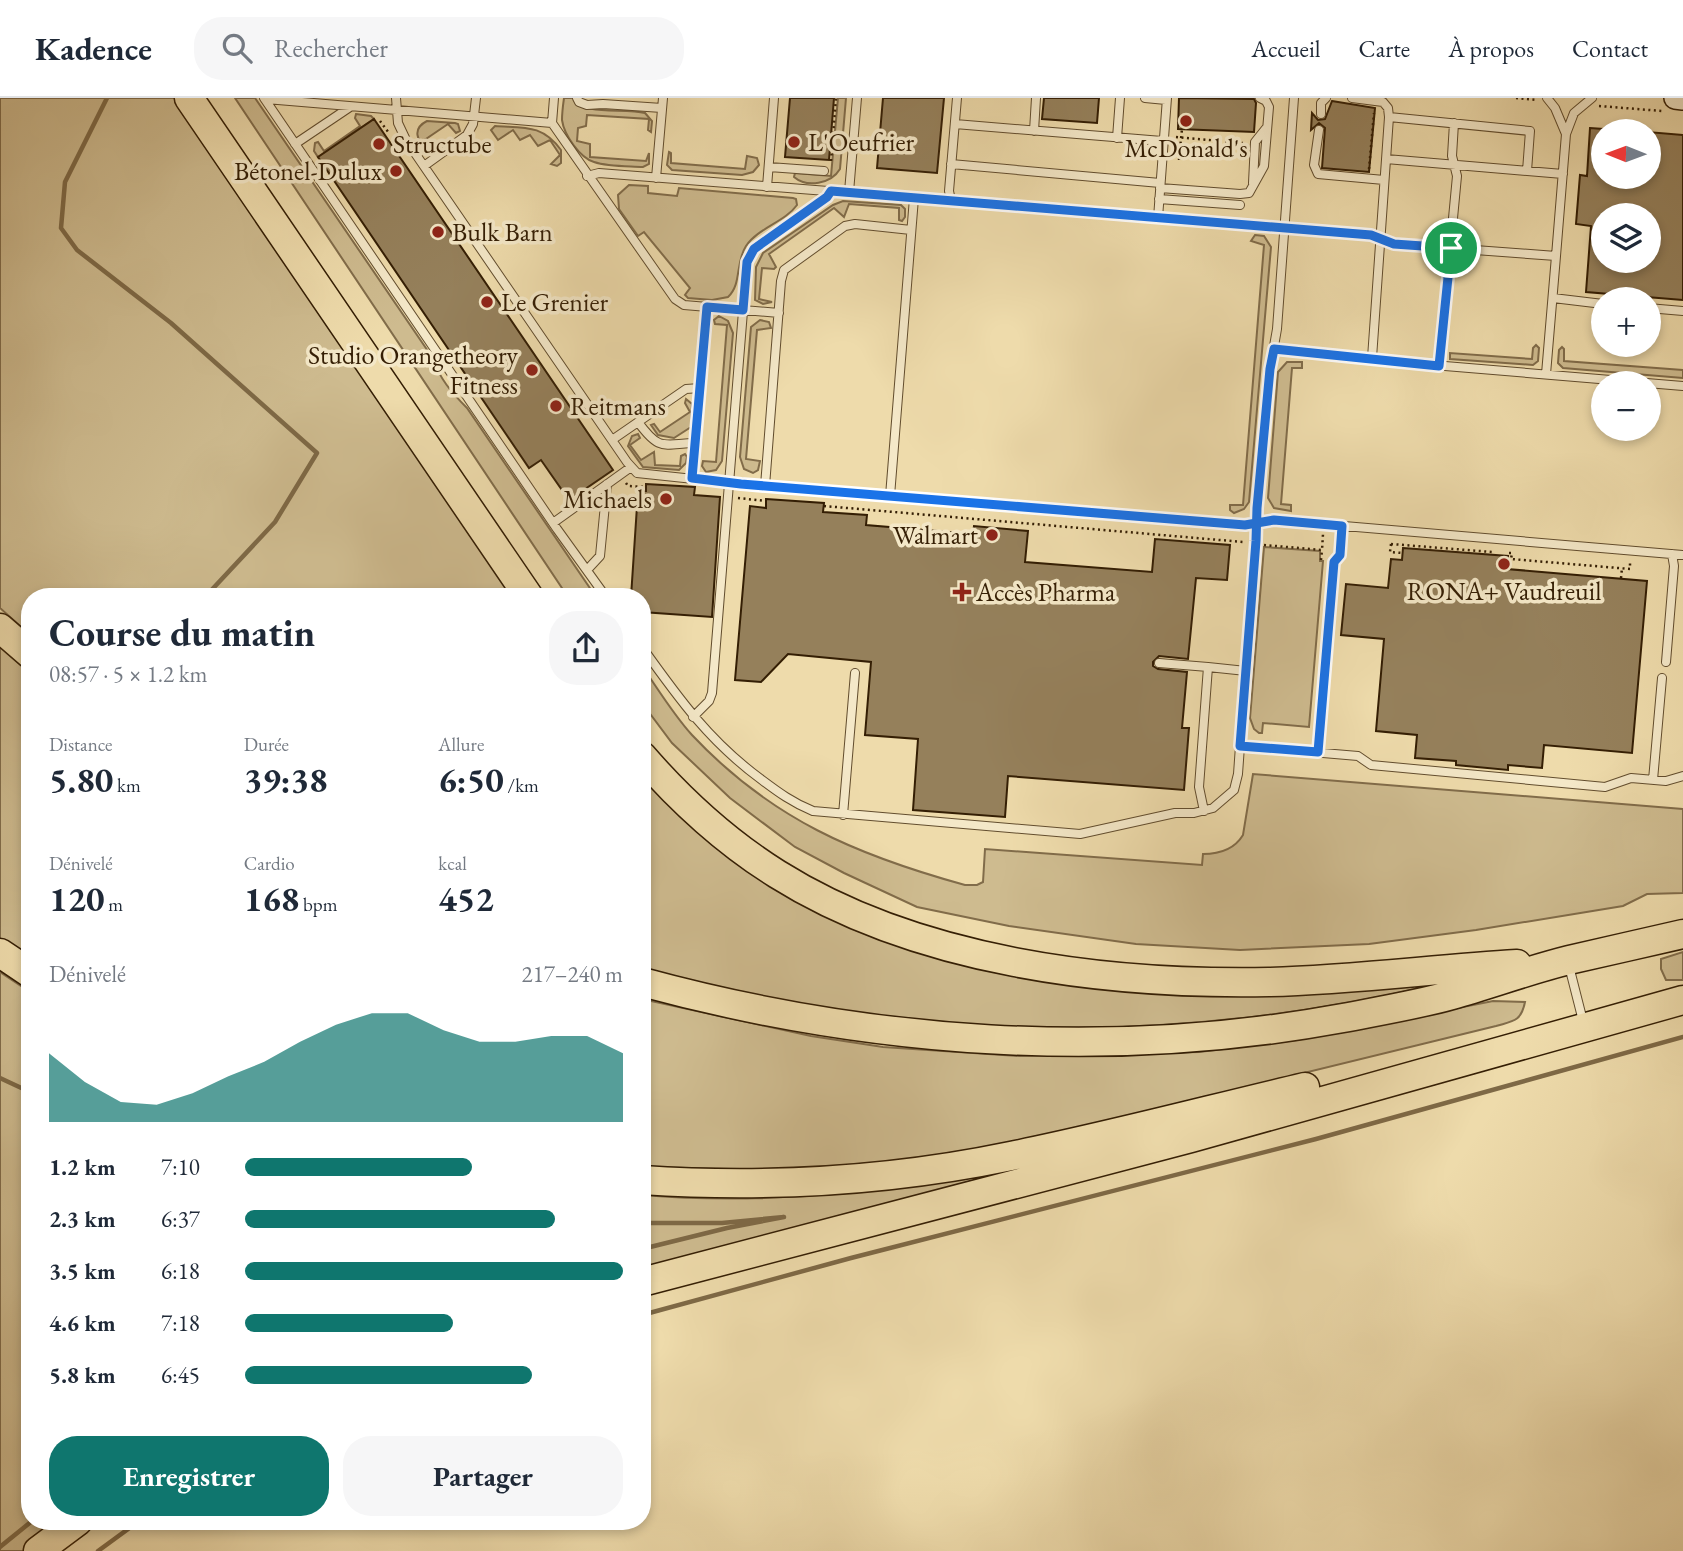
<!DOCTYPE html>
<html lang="fr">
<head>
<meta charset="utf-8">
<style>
  body { margin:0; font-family:"EB Garamond",serif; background:#f6f6f7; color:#1f2937; height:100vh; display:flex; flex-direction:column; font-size:26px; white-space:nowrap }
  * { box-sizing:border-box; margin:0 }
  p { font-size:23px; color:#747a83 }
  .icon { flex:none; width:38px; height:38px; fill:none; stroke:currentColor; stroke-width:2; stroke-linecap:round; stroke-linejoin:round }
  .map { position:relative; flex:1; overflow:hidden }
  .details { position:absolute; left:21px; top:490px; width:630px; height:942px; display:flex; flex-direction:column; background:#fff; border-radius:28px; box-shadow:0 4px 10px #0003 }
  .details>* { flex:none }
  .needle { width:46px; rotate:271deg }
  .tools { position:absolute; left:1591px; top:21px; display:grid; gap:14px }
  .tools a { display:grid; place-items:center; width:70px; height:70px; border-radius:50%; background:#fff; box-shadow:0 4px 10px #0003; font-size:35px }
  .pin { position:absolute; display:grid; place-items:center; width:60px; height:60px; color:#fff; margin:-30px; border:4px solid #fff; border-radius:50%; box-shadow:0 2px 7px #0007 }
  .round { display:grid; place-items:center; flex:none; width:74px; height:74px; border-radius:28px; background:#f6f6f7 }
  .headline { display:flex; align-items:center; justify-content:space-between; height:119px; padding:0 28px }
  h1 { font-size:38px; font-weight:700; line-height:52px }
  .stats { display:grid; grid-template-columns:repeat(3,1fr); gap:10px; height:119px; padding:7px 28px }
  .stats div { display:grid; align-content:center }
  .stats b { font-size:35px; font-weight:700 }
  .stats small { font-size:19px; font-weight:400 }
  .stats p { font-size:19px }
  .chart { height:196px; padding:14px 28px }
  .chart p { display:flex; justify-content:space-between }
  .chart svg { width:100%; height:126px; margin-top:7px; fill:#0f766e; opacity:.7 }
  .primary-button { display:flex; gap:14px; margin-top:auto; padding:14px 28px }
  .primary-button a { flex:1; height:80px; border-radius:28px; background:#0f766e; color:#fff; font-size:28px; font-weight:700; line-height:80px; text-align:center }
  .primary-button a+a { background:#f6f6f7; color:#1f2937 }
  ul { padding:0 28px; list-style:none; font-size:23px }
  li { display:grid; grid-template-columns:112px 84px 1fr; align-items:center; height:52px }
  li i { height:18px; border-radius:9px; background:#0f766e }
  header { display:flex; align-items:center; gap:42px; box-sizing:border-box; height:98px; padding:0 35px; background:#fff; border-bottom:2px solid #e0e1e3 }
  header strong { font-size:33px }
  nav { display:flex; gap:38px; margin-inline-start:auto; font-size:24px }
  .search { width:490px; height:63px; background:#f6f6f7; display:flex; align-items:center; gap:18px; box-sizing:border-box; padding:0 24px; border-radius:28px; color:#747a83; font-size:26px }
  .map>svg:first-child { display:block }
  .green { fill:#cebb8f; stroke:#816c4a; stroke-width:2 }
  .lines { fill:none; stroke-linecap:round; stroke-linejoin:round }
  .stream { stroke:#7e6946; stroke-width:4.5 }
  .building { fill:#95805b; stroke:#341e04; stroke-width:2; fill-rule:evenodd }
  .service-casing { stroke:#624d2e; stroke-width:10 }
  .secondary-casing { stroke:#341e04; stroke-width:24 }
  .motorway-casing { stroke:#341e04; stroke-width:31 }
  .path { stroke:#341e04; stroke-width:2.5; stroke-dasharray:2 3.5; stroke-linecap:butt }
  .service { stroke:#f4e8c8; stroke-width:8 }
  .secondary { stroke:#f4e8c8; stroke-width:21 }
  .motorway { stroke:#eedbab; stroke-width:28 }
  .route-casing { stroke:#fff; stroke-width:14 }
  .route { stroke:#1a73e8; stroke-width:9 }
  .poi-dot { fill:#8f2418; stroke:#f4e8c8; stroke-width:2.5 }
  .labels { text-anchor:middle; stroke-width:7; stroke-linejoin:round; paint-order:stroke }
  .poi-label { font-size:26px; fill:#341e04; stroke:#f4e8c8; text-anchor:start }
</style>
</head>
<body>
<header>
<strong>Kadence</strong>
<div class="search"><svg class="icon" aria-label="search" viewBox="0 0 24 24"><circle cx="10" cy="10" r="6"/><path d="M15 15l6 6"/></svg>Rechercher</div>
<nav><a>Accueil</a><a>Carte</a><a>À propos</a><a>Contact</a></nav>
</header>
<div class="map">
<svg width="1683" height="1453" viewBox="0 0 1683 1453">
  <rect width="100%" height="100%" fill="#eedbab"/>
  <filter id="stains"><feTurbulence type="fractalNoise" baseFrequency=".00286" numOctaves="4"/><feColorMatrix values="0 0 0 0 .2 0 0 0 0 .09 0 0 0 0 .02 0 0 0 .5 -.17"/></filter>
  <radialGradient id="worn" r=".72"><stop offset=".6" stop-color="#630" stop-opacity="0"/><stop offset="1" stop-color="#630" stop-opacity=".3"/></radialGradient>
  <path class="green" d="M 0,0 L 174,0 L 198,32 L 516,499 L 30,499 L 30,537 L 0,510 Z
    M 235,0 L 255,0 L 432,259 C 440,281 451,294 467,310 L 596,499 L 568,499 Z
    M 564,0 L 574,0 C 583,19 625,9 645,15 L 652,23 L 651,34 L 648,32 L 649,21 L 587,17 L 586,28 L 578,30 L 577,43 L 590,46 L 590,59 L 646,63 L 649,55 L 649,66 L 643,69 C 628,68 609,69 594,64 C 580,60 564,37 562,22 C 562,15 563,7 564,0 Z
    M 838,0 L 846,0 L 840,71 C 831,86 807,90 794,79 L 795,75 L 831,78 Z
    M 356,16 L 371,18 L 374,21 L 318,59 L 314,53 L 315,45 L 318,44 L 324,53 L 360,28 L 355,20 Z
    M 427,23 L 455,25 L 458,26 L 460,33 L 456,35 L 448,26 L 423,43 L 429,52 L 426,54 C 418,42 411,31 427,23 Z
    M 495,28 C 524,30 542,26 561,52 L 561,65 L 557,68 L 551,66 L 560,57 L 550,42 L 538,48 L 530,37 L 520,42 L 513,32 L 498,42 L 491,32 Z
    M 669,54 L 671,55 L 671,65 L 745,71 L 747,58 L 757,60 L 759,67 L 753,74 L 742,77 L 672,72 L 667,67 Z
    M 629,87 L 648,88 L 648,95 L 677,98 L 679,90 L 793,100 L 796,101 L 797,107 C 785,124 758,130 746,148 C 735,165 742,186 728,199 L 712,202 L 688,200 L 685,197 L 690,190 L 644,134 L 638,138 L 619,111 L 618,97 Z
    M 843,103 L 901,107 L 905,111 L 905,119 L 902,123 L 899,122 L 899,110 L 849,106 L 844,119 L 834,110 L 769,156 L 776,169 L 774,171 L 762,170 L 759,201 L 772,204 L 763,206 L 755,202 L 756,169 L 763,155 L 833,107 Z
    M 1255,137 L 1264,138 L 1271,149 L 1249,404 L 1244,411 L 1234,415 L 1230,412 L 1230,407 L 1243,407 L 1264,147 L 1251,143 Z
    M 719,218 L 728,223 L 733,235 L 722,363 L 716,372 L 706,374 L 702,368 L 703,363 L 716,364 L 727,227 L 715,226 L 714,222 Z
    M 760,222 L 769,224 L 771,230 L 757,232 L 746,361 L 760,363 L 758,372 L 753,375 L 744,371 L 740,359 L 751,229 Z
    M 1536,247 L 1539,250 L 1538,263 L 1533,267 L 1450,261 L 1450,255 L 1532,261 L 1533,250 Z
    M 1562,249 L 1564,251 L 1564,263 L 1683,272 L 1683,280 L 1563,270 L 1558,265 L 1559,252 Z
    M 1287,264 L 1302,264 L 1302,270 L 1292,270 L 1281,406 L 1291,407 L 1291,413 L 1274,410 L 1268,400 L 1278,274 Z
    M 686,301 L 692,306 L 691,329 L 674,340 L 658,337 L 651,327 L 654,326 L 660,334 L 690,314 L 685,305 Z
    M 638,336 L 640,340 L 630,347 L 641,362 L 654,354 L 655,367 L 680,368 L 681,358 L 685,356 L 687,359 L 686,365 L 679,372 L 643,369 L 628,348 L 632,338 Z
    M 1264,449 L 1320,453 L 1320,463 L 1323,463 L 1309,629 L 1263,625 L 1262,635 L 1259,635 L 1254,631 L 1250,620 Z
    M 0,548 L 30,574 L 30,860 L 0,840 Z
    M 642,568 C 658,591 673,616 692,637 C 771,721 856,757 965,787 L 977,787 L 983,784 L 985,751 L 1202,767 L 1203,756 C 1219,756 1234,752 1243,737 L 1253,676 L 1683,711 L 1683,795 L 1647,796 L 1623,808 L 1476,832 L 1369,846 L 1240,852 L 1136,846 L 1009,828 L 917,809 L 844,775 L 795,749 L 730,700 L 672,645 L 642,605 Z
    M 642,676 L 669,705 L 951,860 L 1427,881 L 1429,888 C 1251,930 1063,940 881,919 C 801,910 721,890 642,871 Z
    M 1683,854 L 1683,882 L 1666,882 L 1661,871 L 1661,861 Z
    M 0,874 L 30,894 L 30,1423 L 62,1423 L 24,1453 L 0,1453 Z
    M 642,901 L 811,938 L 883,949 L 1019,958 L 1199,954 L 1297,942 L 1493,903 L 1525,904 C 1521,924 1513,923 1496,928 L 1029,1042 L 914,1062 L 780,1072 L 642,1069 Z
    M 1038,1067 L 642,1173 L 642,1097 C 775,1108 908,1092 1038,1067 Z"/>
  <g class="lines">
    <path class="stream" d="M 107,0 L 65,84 L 61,130 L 77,152 L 171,225 L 317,355 L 275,424 L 205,499
      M 0,980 L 30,994
      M 642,1125 L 722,1125 L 784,1119 L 727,1130 L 642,1151
      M 642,1217 L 851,1160 L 1316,1041 L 1683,939
      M 0,1449 L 32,1423
      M 98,1453 L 139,1423"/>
  </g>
  <path class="building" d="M 790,0 L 834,0 L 829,62 L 785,59 Z
    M 883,0 L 944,0 L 937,75 L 877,70 Z
    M 1044,0 L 1099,0 L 1097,25 L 1042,21 Z
    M 1179,0 L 1254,1 L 1256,5 L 1254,34 L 1178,31 Z
    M 1332,3 L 1375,10 L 1369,74 L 1322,70 L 1325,30 L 1319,25 L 1311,32 L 1312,15 L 1318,22 L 1325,21 Z
    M 374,21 L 613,372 L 569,402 L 541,362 L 529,370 L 318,59 Z
    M 1590,30 L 1603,31 L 1603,79 L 1648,79 L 1648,34 L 1683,37 L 1683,202 L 1586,194 L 1591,128 L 1576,126 L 1580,77 L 1587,78 ZM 1603,117 L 1648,117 L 1648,163 L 1603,163 Z
    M 646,386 L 695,389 L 694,397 L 720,399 L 712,519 L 642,514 L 642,499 L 631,499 L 638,393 L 646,393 Z
    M 766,401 L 824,405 L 823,414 L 867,417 L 866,427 L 973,436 L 974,428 L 1028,433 L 1025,464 L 1152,474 L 1155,441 L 1230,447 L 1227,482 L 1196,480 L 1188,561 L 1159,558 L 1153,564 L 1153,568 L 1158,571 L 1187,574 L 1182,630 L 1189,630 L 1184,692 L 1008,678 L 1005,719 L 913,712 L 918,641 L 865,637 L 871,564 L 788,556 L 761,584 L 735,582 L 750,408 L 766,410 Z
    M 1403,450 L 1508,458 L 1507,471 L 1647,483 L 1632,655 L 1544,647 L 1542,670 L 1508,667 L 1508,672 L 1456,667 L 1456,663 L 1415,660 L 1417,637 L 1376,633 L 1384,541 L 1341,537 L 1346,486 L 1388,490 L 1391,461 L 1402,462 Z"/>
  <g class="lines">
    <defs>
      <path id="service" d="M 264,0 L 557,431 L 606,499
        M 396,0 L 398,25 L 406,42 L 627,364 L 637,375 L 741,386 L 1245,427 L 1274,422 L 1683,457
        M 554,0 L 552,25 L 675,201 L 684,207 L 779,215
        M 577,0 L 579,4 L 587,7 L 603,6 L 662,10
        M 1145,0 L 1166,2
        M 1352,0 L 1383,4 L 1388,10 L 1389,19
        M 1547,0 L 1555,10 L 1566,36
        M 266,1 L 552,25
        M 1321,16 L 1321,5 L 1326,0
        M 955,26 L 1162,43
        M 1319,32 L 1314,67 L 1318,76 L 1384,82
        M 1034,33 L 1036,0
        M 1117,40 L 1120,0
        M 295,46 L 350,9
        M 1386,61 L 1563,76
        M 951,66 L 1160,85
        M 424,68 L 467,37 L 473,26 L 476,0
        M 769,69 L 824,73
        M 587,78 L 599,75 L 1283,129 L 1371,137 L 1394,146 L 1556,158 L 1546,276
        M 656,80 L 663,0
        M 1253,85 L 1255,44 L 1267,29
        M 767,89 L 774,0
        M 1160,90 L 1240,96 L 1249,95 L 1264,68 L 1269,9 L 1266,3 L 1260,0
        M 849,94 L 857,0
        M 1159,101 L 1240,107
        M 951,102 L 949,93 L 957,0
        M 1158,120 L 1167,0
        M 1556,158 L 1566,36 L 1574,15 L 1592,0
        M 1553,200 L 1603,206
        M 1648,210 L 1683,213
        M 1274,251 L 1397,264 L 1683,288
        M 1372,260 L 1389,19 L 1530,33 L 1527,73
        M 1439,268 L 1457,78 L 1452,58 L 1454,25
        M 638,324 C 660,354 663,346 695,345
        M 612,342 L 686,291 L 700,290
        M 693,380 L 707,209
        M 765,388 L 781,183 L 784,172 L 845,128 L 855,126 L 911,132
        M 890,398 L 914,100
        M 553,425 L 631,369
        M 587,472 L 600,458 L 607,386
        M 642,549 C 679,601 710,644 762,682 C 778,694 793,705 813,713 L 1080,736 L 1175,715 L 1194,715 L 1213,710 L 1234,692 L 1238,676 L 1257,410 L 1270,271 L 1277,231 L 1294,0
        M 1666,564 L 1674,468 L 1672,456
        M 1159,565 L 1208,569
        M 693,619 L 709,603 L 712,595 L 747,164 L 753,151 L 759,147 L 827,99 L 831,93
        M 1240,648 L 1358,658 L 1371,667 L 1605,689 L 1631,680 L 1666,683 L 1683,678
        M 1318,654 L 1334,465 L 1340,457 L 1342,428
        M 1653,682 L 1662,580
        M 1204,713 L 1199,689 L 1208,569 L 1246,573
        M 843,717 L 855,575
        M 1569,868 L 1584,927"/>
      <path id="secondary" d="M 1675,0 L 1683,1"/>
      <path id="motorway" d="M 189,0 L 529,499
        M 0,530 L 30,556
        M 642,658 C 682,704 726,744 777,776 C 917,864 1107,887 1269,884 C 1351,882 1434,871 1517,866
        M 0,855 L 30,875
        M 642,884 C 870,946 1110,963 1343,920 C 1379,913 1416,907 1452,897 C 1491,886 1529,872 1569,862 C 1607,853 1645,845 1683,836
        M 642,1082 C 765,1090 891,1083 1011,1058 C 1110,1038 1207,1012 1305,989
        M 642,1184 L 1191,1040 L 1683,902
        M 38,1453 L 78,1423"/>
    </defs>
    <use href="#service" class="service-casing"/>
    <use href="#secondary" class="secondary-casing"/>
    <use href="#motorway" class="motorway-casing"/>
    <path class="path" d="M 1516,0 L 1537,2
      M 1599,8 L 1662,13
      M 380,23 L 389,35
      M 1176,39 L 1243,45
      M 1179,62 L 1182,31
      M 831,63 L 836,0
      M 1369,71 L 1374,15
      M 626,385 L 628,388 L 646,389
      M 738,400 L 766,403
      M 824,408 L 1243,444
      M 1391,446 L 1492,454
      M 1391,446 L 1390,454 L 1402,455
      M 1264,447 L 1322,452 L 1323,436
      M 1509,455 L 1512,455 L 1511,461 L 1630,471 L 1630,464
      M 1321,462 L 1322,452
      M 1621,480 L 1622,470"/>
    <use href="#service" class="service"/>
    <use href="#secondary" class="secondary"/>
    <use href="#motorway" class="motorway"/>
  </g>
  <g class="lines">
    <defs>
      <path id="route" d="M 1451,150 L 1394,146 L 1371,137 L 831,93 L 827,99 L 754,151 L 747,164 L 743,212 L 707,209 L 692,380 L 741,386 L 1245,427 L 1274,422 L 1342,428 L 1340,457 L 1334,464 L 1318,654 L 1240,648 L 1256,443 L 1257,410 L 1270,271 L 1274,251 L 1439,268 L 1451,150"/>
    </defs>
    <use href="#route" class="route-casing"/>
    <use href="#route" class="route"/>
  </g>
  <g class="poi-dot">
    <circle cx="1186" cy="23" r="7"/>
    <circle cx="794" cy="44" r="7"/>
    <circle cx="379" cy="46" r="7"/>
    <circle cx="396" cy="73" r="7"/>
    <circle cx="438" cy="134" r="7"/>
    <circle cx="487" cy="204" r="7"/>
    <circle cx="532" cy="272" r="7"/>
    <circle cx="556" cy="308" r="7"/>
    <circle cx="666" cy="401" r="7"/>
    <circle cx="992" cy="437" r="7"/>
    <circle cx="1504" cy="466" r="7"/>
    <path d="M958.5 483.5h7v7h7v7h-7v7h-7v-7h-7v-7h7z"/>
  </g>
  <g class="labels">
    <g class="poi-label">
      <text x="808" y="53">L'Oeufrier</text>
      <text x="393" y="55">Structube</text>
      <text x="1186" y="59" text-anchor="middle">McDonald's</text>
      <text x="382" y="82" text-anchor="end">Bétonel-Dulux</text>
      <text x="452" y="143">Bulk Barn</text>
      <text x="501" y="213">Le Grenier</text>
      <text x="518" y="266" text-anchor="end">Studio Orangetheory<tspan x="518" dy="30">Fitness</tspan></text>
      <text x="570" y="317">Reitmans</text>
      <text x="652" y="410" text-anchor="end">Michaels</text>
      <text x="978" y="446" text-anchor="end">Walmart</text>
      <text x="1504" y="502" text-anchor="middle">RONA+ Vaudreuil</text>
      <text x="976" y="503">Accès Pharma</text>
    </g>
  </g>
  <rect width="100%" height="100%" filter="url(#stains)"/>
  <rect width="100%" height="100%" fill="url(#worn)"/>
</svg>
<div class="tools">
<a><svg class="needle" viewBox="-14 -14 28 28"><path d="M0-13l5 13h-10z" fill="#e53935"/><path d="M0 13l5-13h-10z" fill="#747a83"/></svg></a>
<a><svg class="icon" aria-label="layers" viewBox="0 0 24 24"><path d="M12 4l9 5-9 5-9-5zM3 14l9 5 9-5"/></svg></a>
<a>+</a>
<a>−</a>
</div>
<div class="pin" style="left:1451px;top:150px;background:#1e9e55"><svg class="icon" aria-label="arrive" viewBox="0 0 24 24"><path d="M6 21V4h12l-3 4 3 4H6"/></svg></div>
<section class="details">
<div class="headline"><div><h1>Course du matin</h1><p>08:57 · 5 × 1.2 km</p></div><a class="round"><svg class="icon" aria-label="share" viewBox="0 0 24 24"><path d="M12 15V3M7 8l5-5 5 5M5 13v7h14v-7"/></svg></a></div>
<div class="stats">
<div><p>Distance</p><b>5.80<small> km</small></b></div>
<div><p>Durée</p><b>39:38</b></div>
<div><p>Allure</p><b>6:50<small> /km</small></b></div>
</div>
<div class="stats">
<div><p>Dénivelé</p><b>120<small> m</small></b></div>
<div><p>Cardio</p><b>168<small> bpm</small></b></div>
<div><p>kcal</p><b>452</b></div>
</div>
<div class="chart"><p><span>Dénivelé</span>217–240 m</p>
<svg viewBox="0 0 160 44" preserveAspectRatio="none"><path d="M0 44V20L10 30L20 37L30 38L40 34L50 28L60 23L70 16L80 10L90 6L100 6L110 12L120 16L130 16L140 14L150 14L160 20V44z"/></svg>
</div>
<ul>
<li><b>1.2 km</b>7:10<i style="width:60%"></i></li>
<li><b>2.3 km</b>6:37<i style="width:82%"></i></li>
<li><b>3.5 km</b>6:18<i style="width:100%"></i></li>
<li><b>4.6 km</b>7:18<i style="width:55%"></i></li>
<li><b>5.8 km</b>6:45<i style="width:76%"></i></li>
</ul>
<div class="primary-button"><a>Enregistrer</a><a>Partager</a></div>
</section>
</div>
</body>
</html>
